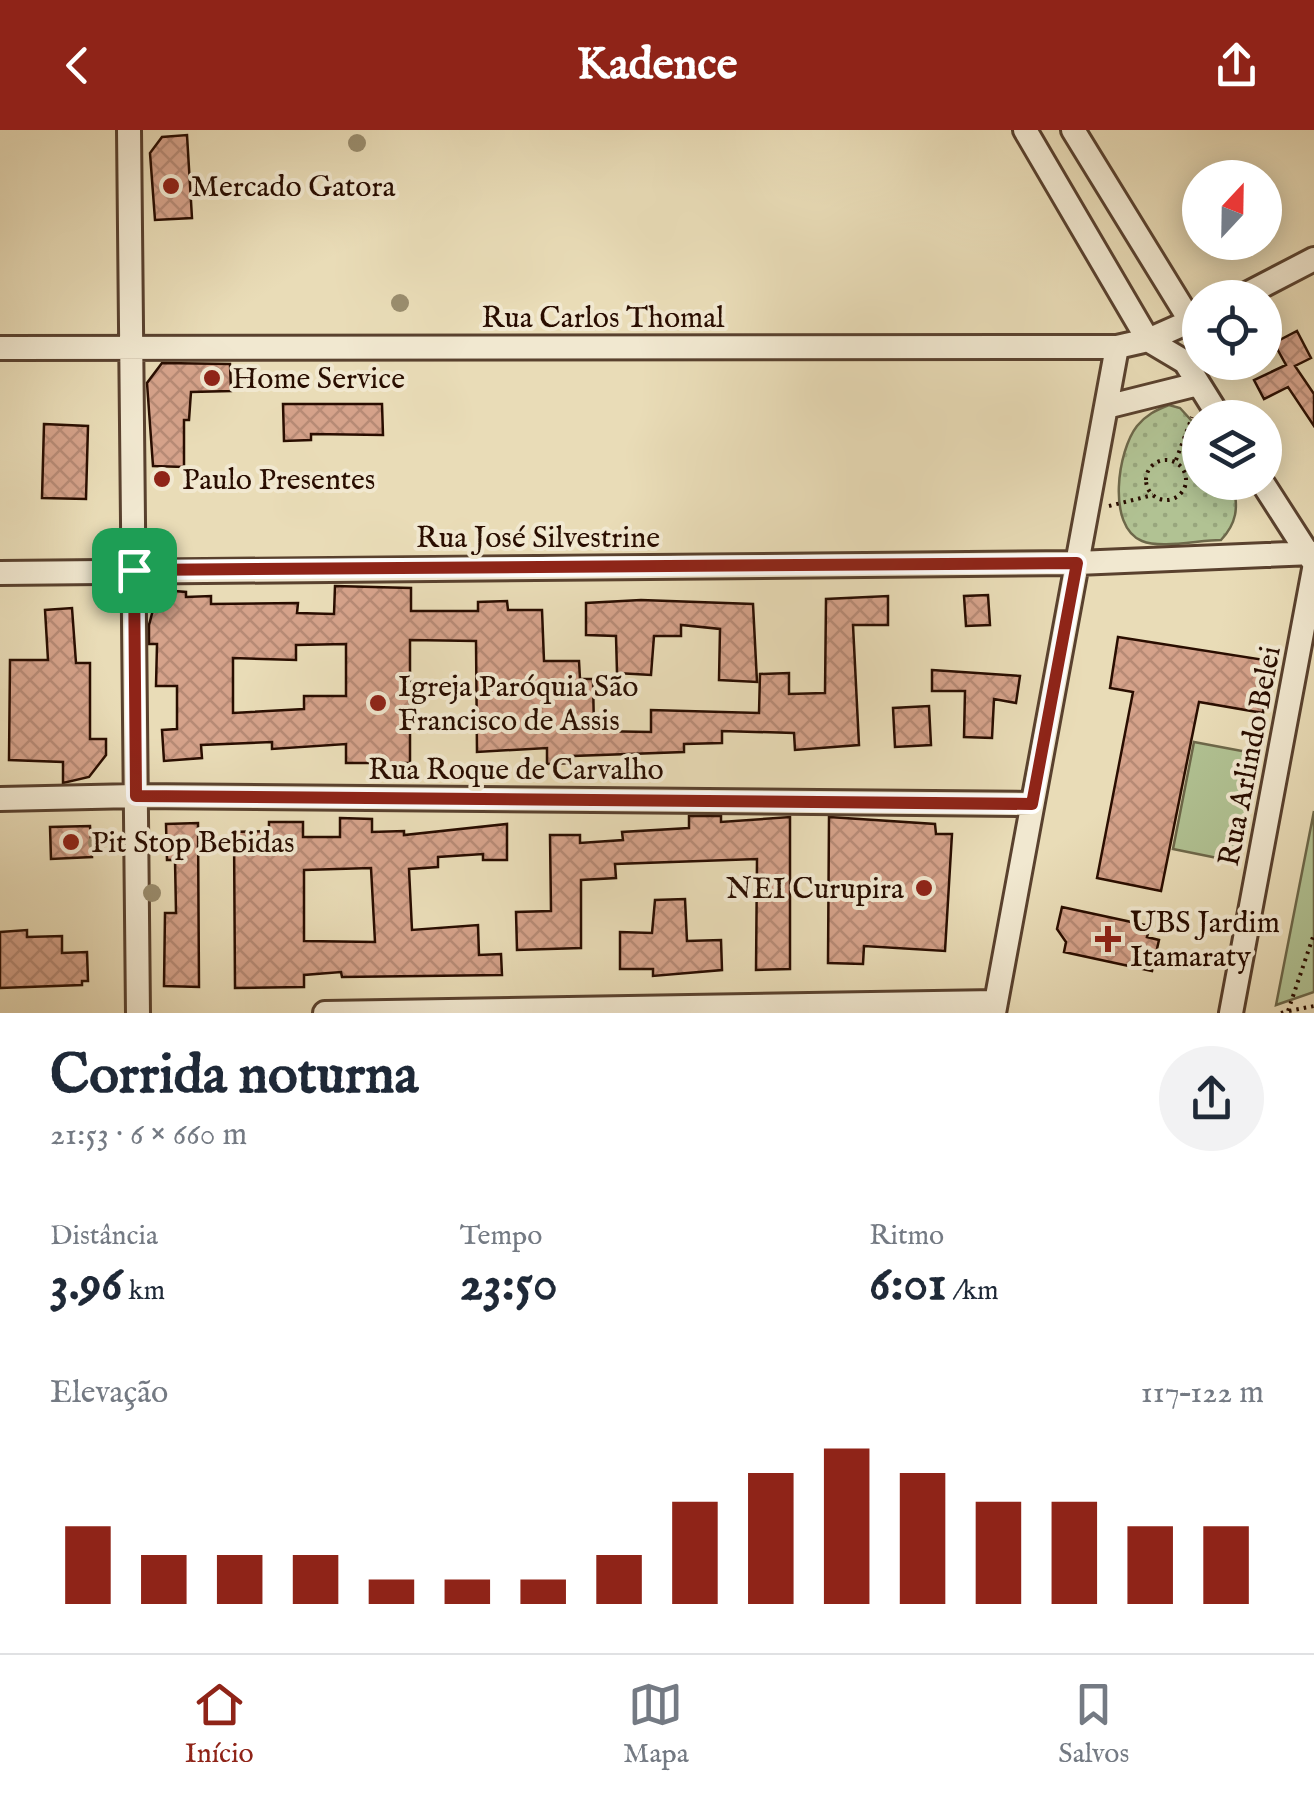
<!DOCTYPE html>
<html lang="pt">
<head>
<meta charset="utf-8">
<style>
  body { margin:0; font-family:"IM FELL English",serif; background:#f2f2f3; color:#1f2937; height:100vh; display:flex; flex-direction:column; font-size:38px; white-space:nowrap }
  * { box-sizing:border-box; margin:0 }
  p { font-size:32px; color:#747a83 }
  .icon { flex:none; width:55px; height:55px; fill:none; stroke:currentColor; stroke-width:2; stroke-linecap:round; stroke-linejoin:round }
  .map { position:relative; height:883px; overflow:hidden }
  .sheet { display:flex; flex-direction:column; background:#fff; flex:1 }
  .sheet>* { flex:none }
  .needle { width:65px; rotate:22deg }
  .controls { position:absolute; left:1182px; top:30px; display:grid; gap:20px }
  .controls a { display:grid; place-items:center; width:100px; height:100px; border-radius:50%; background:#fff; box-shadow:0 5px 25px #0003; font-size:50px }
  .pin { position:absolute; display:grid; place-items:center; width:85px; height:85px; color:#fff; margin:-42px; border-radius:20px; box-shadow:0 5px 15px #0006 }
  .round { display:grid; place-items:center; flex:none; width:105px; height:105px; border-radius:52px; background:#f2f2f3 }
  .overview { display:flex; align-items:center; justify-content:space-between; height:170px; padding:0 50px }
  h1 { font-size:55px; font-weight:700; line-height:75px }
  .stats { display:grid; grid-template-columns:repeat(3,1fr); gap:15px; height:170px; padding:10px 50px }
  .stats div { display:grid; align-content:center }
  .stats b { font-size:50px; font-weight:700 }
  .stats small { font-size:28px; font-weight:400 }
  .stats p { font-size:28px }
  .chart { height:280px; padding:20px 50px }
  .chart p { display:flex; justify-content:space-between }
  .chart svg { width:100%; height:180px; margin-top:10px; stroke:#8f2418; stroke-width:6 }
  header { display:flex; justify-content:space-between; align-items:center; height:130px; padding:0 50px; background:#8f2418; color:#fff; font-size:45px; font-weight:700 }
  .tab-bar { display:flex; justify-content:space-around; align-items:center; height:140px; border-top:2px solid #e0e1e3; background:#fff; font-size:28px; color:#747a83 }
  .tab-bar a { display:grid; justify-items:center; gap:5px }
  .tab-bar .current { color:#8f2418 }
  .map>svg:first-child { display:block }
  .grass { fill:url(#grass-dots); stroke:#6d684a; stroke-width:2.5 }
  .garden { fill:#b1c293; stroke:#6d684a; stroke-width:2.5 }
  .building { fill:url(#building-cross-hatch); stroke:#290d00; stroke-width:2.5; fill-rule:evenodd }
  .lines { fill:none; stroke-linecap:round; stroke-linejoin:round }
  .street-casing { stroke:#59412e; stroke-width:28 }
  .path { stroke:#290d00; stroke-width:4; stroke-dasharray:2.5 5; stroke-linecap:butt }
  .street { stroke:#f1e8d0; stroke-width:22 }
  .tree { fill:#9a8d6e }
  .route-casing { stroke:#fff; stroke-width:20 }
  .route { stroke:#8f2418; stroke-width:12 }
  .poi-dot { fill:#8f2418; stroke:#f1e8d0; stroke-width:4 }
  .labels { text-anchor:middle; stroke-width:8; stroke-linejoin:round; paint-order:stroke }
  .poi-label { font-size:30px; fill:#290d00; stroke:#f1e8d0; text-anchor:start }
  .street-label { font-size:30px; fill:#290d00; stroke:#f1e8d0 }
</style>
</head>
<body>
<header><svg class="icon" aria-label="back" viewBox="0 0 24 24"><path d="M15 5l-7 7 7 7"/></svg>Kadence<svg class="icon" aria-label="share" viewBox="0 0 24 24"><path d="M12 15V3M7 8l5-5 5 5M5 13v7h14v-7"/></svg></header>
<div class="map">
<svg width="1314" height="883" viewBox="0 0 1314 883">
  <defs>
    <pattern id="grass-dots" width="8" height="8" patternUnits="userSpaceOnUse" patternTransform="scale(2.5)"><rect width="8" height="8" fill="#b1c293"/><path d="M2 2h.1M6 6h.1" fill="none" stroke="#98a67d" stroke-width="1.8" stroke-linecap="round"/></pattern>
    <pattern id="building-cross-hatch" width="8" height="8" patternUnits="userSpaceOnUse" patternTransform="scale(2.5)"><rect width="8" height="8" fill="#d5a28a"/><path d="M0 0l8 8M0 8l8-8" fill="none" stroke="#b78a75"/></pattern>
  </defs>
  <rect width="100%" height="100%" fill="#e9dcb7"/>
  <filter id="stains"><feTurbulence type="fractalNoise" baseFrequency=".002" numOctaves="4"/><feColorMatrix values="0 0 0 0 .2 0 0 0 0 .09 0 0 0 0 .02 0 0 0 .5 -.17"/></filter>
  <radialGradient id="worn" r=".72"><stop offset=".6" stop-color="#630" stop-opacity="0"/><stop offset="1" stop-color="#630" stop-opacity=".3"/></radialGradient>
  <path class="grass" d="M 1169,275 L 1180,278 L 1200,300 L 1200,352 L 1234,356 C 1238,378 1237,393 1221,410 C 1199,410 1161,419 1142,411 C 1106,396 1118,320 1137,296 C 1146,285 1156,280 1169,275 Z"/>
  <path class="garden" d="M 1194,612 L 1258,624 L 1237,732 L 1173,719 Z
    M 1314,681 L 1314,862 L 1276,875 Z"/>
  <path class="building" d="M 187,5 L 192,88 L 155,90 L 150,23 L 162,7 Z
    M 1297,201 L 1311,228 L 1295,236 L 1314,264 L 1314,296 L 1288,257 L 1264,269 L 1254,250 L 1286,235 L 1274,213 Z
    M 162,233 L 230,234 L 231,261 L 191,262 L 189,290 L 184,290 L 184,337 L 153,336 L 147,253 Z
    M 283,274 L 382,274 L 383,305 L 311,304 L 311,310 L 284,311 Z
    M 44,294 L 88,296 L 86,369 L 42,368 Z
    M 335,456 L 411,458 L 411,481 L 478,481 L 478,472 L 507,471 L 508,480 L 542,480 L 544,531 L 579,531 L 580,549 L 593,549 L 594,601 L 651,602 L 651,580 L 759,583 L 760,544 L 789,543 L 789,564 L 825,563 L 826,469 L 888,466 L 888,495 L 853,495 L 859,615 L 795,620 L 794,603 L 722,601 L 722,613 L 684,614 L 684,622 L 573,626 L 573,633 L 547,634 L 547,618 L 477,622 L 476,511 L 410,510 L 410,633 L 346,633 L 346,614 L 272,619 L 272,612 L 201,615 L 202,628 L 164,631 L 162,600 L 177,599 L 177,556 L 156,556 L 157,514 L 149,514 L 149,495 L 157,465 L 163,460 L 186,462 L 186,467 L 211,466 L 211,474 L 298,473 L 297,483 L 334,484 ZM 346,514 L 346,566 L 304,566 L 304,579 L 233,583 L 233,528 L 296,530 L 296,515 Z
    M 988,465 L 990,495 L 966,496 L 964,466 Z
    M 641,470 L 753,474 L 757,552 L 719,550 L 720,499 L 681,495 L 681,506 L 654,506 L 651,545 L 617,543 L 616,506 L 586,505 L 586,473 Z
    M 72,478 L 76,533 L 90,533 L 90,609 L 106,609 L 106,625 L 89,647 L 63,653 L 63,632 L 9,630 L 10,530 L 48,530 L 45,480 Z
    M 1118,507 L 1271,531 L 1263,583 L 1199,572 L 1161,761 L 1097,748 L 1133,562 L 1110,558 Z
    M 932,540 L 1020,546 L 1016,573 L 994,569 L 992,608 L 964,607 L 965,561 L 932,561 Z
    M 929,576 L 931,615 L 895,617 L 893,578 Z
    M 689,686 L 721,686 L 721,692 L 790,687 L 790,839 L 756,840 L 757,729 L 615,734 L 616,748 L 581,750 L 581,818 L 517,820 L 516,782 L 551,781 L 550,705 L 580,705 L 580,713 L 623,710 L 622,702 L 689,698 Z
    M 829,687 L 935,694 L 936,704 L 952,704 L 945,821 L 864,816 L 863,834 L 828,833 Z
    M 340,688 L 372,689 L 372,702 L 404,701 L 404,705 L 507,694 L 507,730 L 483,730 L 483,724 L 438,727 L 438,737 L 409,739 L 412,800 L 478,795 L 479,825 L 501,824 L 502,845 L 342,847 L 341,842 L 304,845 L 304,857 L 235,858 L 234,702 L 269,701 L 269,692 L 303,692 L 303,707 L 340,707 ZM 371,738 L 375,812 L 304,811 L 304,740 Z
    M 198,693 L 199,857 L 164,856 L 165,783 L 176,783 L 175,730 L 167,730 L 166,694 Z
    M 90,696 L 92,727 L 51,729 L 50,697 Z
    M 685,769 L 687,811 L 721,810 L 722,840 L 653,846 L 653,839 L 620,839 L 620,802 L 652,803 L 655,770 Z
    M 1062,777 L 1150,796 L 1147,807 L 1159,810 L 1152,841 L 1064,822 L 1066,812 L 1057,799 Z
    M 27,800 L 27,807 L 62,806 L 62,823 L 87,822 L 88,851 L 82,851 L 82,855 L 0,858 L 0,802 Z"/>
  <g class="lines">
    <defs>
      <path id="street" d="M 129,0 L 138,883
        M 1025,0 L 1148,210 L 1185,232 L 1220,288
        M 1073,0 L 1191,192
        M 1239,168 L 1314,129
        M 0,218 L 1117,217 L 1148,210 L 1200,187
        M 1106,277 L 1198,254
        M 1262,352 L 1314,433
        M 0,443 L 1077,433 L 1314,423
        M 0,669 L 136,666 L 1032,674
        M 325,883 L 996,872
        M 994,883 L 1117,217
        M 1231,883 L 1314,439"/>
    </defs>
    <use href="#street" class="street-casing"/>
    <path class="path" d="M 1176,330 L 1192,287
      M1146 350a20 20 0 1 1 40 0a20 20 0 1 1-40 0Z
      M 1109,376 L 1153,365
      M 1289,881 L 1314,876
      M 1281,883 L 1288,881 L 1314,804"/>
    <use href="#street" class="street"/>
  </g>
  <g class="tree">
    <circle cx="357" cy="13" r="9"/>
    <circle cx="400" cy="173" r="9"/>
    <circle cx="97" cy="713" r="9"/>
    <circle cx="152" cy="763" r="9"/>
  </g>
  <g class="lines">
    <defs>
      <path id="route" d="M 1077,433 L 1032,674 L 136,666 L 134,440 Z"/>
    </defs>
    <use href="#route" class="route-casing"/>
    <use href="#route" class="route"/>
  </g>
  <g class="poi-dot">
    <circle cx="171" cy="56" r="10"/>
    <circle cx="212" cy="248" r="10"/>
    <circle cx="162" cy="349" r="10"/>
    <circle cx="378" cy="573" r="10"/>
    <circle cx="71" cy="712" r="10"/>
    <circle cx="924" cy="758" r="10"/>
    <path d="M1103 794h10v10h10v10h-10v10h-10v-10h-10v-10h10z"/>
  </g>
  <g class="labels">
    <g class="poi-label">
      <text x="191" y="66">Mercado Gatora</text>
      <text x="232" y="258">Home Service</text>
      <text x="182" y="359">Paulo Presentes</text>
      <text x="398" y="566">Igreja Paróquia São<tspan x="398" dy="34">Francisco de Assis</tspan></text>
      <text x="91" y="722">Pit Stop Bebidas</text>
      <text x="904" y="768" text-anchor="end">NEI Curupira</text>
      <text x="1130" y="802">UBS Jardim<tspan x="1130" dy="34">Itamaraty</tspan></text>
    </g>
    <g class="street-label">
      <text x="603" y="197">Rua Carlos Thomal</text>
      <text x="538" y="417">Rua José Silvestrine</text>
      <text transform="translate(1249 626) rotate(-79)" y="10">Rua Arlindo Belei</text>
      <text x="516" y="649">Rua Roque de Carvalho</text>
    </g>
  </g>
  <rect width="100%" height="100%" filter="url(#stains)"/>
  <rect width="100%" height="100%" fill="url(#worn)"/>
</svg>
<div class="controls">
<a><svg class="needle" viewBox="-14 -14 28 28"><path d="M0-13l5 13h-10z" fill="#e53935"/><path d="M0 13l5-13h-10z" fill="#747a83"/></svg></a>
<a><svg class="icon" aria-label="locate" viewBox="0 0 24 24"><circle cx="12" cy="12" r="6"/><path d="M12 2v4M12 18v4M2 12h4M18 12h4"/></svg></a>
<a><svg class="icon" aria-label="layers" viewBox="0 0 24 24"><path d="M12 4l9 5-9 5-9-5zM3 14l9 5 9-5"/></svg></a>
</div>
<div class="pin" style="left:134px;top:440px;background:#1e9e55"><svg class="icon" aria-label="arrive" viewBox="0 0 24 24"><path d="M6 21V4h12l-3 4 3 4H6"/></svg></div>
</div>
<section class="sheet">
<div class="overview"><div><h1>Corrida noturna</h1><p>21:53 · 6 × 660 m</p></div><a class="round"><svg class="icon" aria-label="share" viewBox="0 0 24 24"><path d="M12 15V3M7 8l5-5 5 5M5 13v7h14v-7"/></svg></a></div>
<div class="stats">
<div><p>Distância</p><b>3.96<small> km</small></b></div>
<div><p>Tempo</p><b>23:50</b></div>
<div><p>Ritmo</p><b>6:01<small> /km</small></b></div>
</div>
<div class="chart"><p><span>Elevação</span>117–122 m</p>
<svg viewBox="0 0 160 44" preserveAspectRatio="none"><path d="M5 44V25M15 44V32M25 44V32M35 44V32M45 44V38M55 44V38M65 44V38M75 44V32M85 44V19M95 44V12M105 44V6M115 44V12M125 44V19M135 44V19M145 44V25M155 44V25"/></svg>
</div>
</section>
<nav class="tab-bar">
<a class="current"><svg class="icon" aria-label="home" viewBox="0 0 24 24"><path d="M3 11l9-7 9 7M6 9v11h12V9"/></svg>Início</a>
<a><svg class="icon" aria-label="map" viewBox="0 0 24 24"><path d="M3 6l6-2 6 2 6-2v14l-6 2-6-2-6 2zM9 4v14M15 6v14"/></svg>Mapa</a>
<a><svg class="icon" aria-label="saved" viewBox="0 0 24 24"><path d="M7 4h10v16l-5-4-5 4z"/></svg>Salvos</a>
</nav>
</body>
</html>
